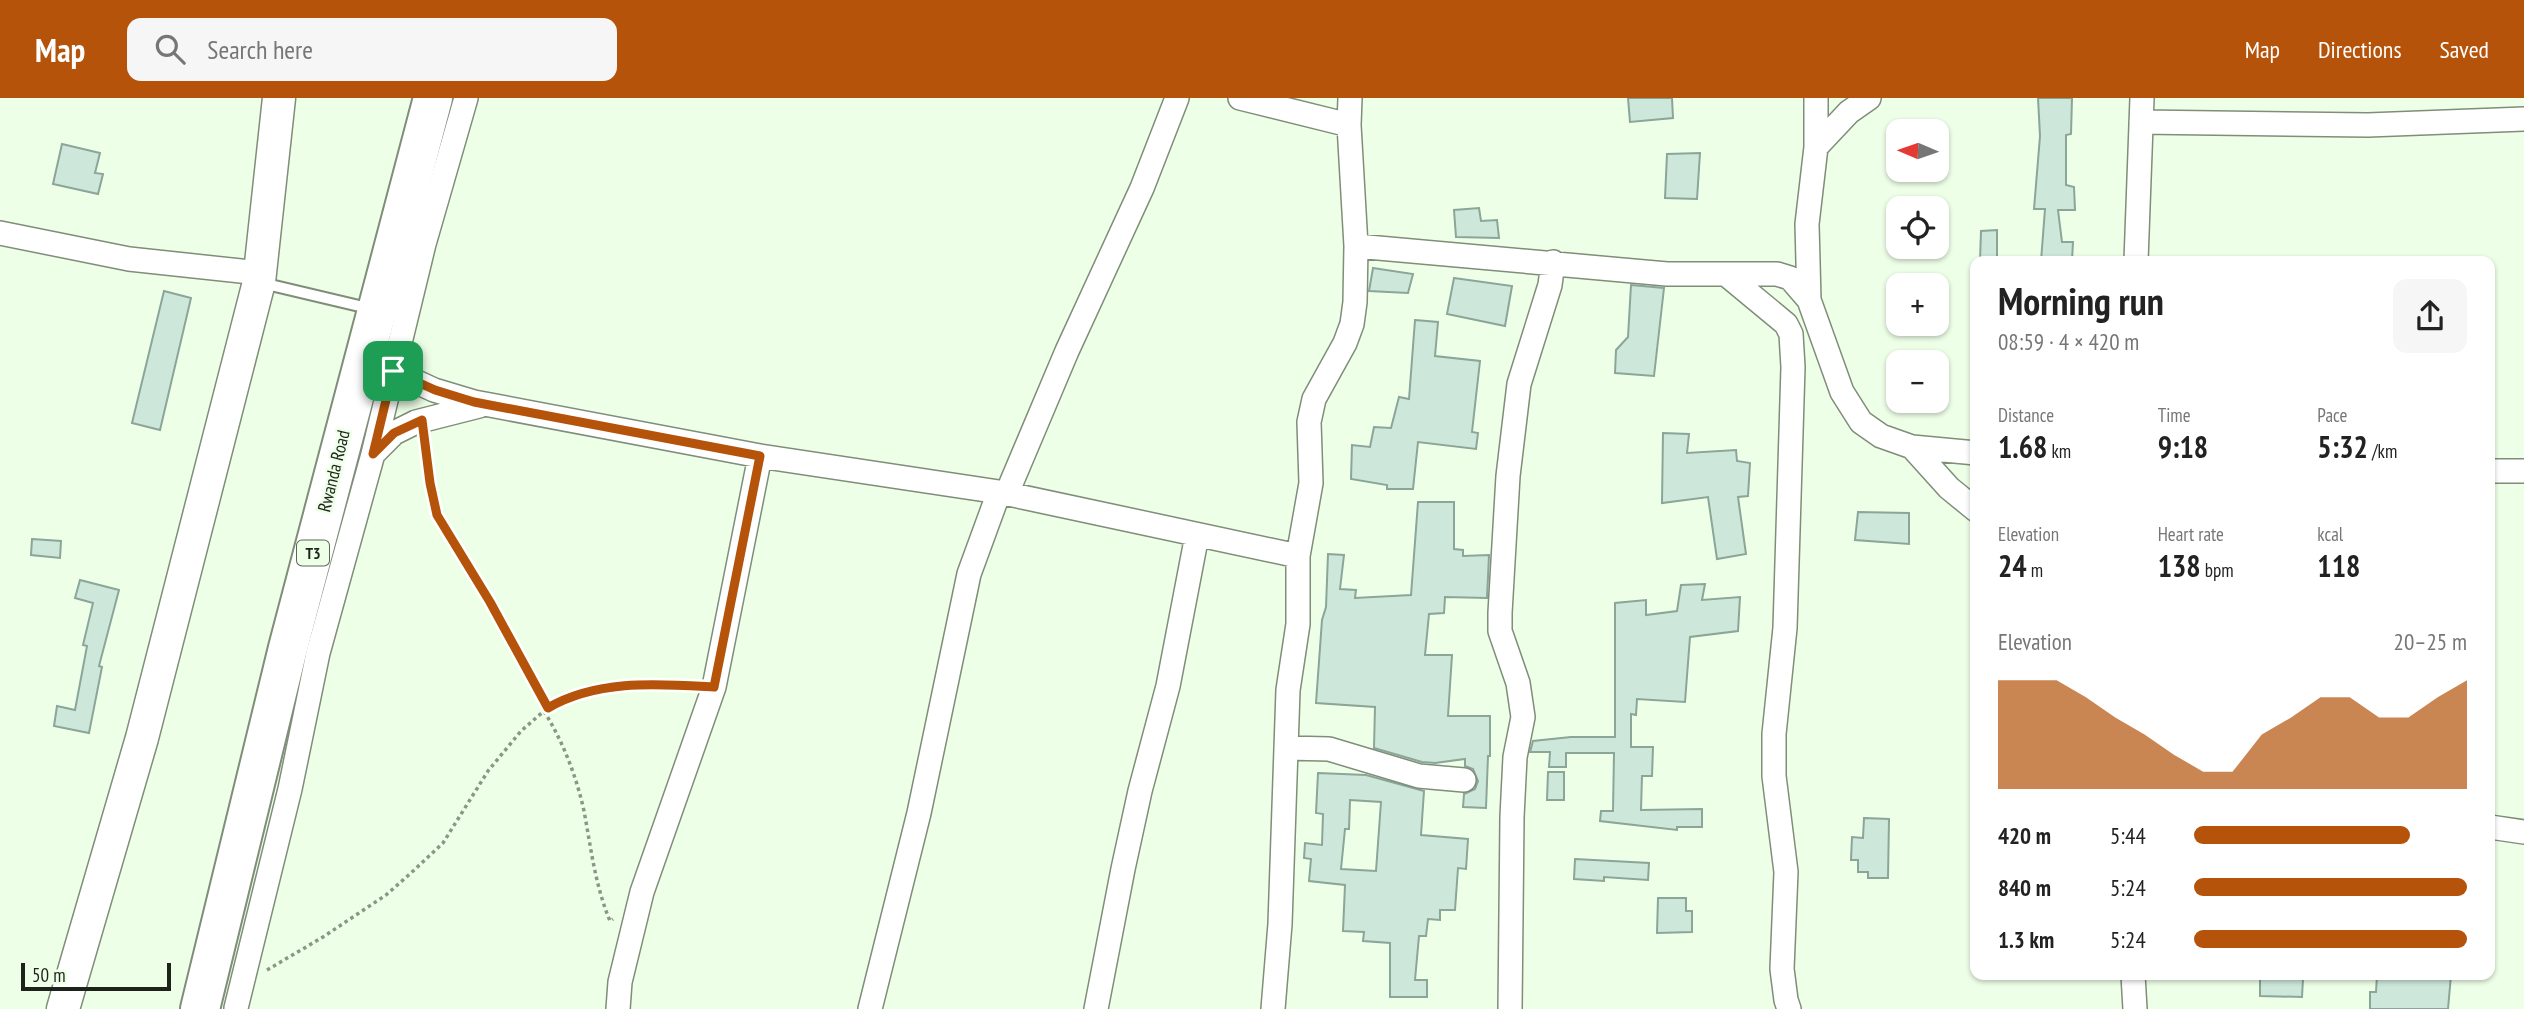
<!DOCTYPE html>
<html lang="en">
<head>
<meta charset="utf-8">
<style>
  body { margin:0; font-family:"PT Sans Narrow",sans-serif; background:#f6f6f6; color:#222; height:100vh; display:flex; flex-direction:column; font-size:26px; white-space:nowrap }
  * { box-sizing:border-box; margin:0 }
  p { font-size:23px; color:#767676 }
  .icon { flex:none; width:38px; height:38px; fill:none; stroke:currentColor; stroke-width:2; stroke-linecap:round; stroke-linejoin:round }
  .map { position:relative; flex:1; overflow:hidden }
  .side { position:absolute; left:1970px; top:158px; width:525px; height:724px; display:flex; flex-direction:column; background:#fff; border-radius:14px; box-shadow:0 2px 5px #0004 }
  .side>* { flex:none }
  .needle { width:46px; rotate:272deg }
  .tools { position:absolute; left:1886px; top:21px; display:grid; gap:14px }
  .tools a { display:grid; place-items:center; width:63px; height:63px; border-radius:14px; background:#fff; box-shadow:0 2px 5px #0004; font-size:35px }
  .scale { position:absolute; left:21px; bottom:18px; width:150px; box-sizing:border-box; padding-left:7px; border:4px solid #1d231b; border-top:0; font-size:19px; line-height:24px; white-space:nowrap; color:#1d231b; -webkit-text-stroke:5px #eeffe8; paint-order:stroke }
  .pin { position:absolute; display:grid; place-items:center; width:60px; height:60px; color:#fff; margin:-30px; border-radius:14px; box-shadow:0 4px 10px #0006 }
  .round { display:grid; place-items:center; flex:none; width:74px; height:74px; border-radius:14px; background:#f6f6f6 }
  .overview { display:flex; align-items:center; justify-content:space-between; height:119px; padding:0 28px }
  h1 { font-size:38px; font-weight:800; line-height:52px }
  .figures { display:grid; grid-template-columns:repeat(3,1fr); gap:10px; height:119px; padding:7px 28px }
  .figures div { display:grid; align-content:center }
  .figures b { font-size:30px; font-weight:800 }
  .figures small { font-size:19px; font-weight:400 }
  .figures p { font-size:19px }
  .chart { height:196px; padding:14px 28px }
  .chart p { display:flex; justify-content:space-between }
  .chart svg { width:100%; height:126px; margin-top:7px; fill:#b45309; opacity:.7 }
  ul { padding:0 28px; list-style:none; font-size:23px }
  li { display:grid; grid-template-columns:112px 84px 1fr; align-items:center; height:52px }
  li i { height:18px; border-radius:9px; background:#b45309 }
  header { display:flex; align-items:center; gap:42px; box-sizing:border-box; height:98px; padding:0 35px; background:#b45309; color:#fff }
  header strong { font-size:33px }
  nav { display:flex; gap:38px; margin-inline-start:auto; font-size:24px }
  .search { width:490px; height:63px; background:#f6f6f6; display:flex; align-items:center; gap:18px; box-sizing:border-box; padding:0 24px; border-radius:14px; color:#767676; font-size:26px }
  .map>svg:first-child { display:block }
  .building { fill:#cde8db; stroke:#8ba598; stroke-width:2; fill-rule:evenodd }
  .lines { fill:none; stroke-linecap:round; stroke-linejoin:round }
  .lane-casing { stroke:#7f8d79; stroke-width:14 }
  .street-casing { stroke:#7f8d79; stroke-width:26 }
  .secondary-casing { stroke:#7f8d79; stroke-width:35 }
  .highway-casing { stroke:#7f8d79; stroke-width:42 }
  .path { stroke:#8b9687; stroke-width:3.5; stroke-dasharray:3.5 3.5; stroke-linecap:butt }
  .lane { stroke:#fff; stroke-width:10 }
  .street { stroke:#fff; stroke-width:23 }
  .secondary { stroke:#fff; stroke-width:32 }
  .highway { stroke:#fff; stroke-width:38 }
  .route-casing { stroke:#fff; stroke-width:14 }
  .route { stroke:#b45309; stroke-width:9 }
  .labels { text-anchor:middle; stroke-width:5; stroke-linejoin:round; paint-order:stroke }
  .shield { fill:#eeffe8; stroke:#5c6558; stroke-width:2 }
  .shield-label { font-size:16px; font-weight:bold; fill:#1d231b }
  .street-label { font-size:18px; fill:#1d231b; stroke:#eeffe8 }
</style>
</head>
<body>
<header>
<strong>Map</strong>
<div class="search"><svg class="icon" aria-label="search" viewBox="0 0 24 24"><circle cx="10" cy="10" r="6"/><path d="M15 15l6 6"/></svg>Search here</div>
<nav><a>Map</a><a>Directions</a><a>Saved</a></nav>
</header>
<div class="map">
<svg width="2524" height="911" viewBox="0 0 2524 911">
  <rect width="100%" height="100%" fill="#eeffe8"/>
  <path class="building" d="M 1628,0 L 1672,0 L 1673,20 L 1630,24 Z
    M 2038,0 L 2072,0 L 2071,36 L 2066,37 L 2066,87 L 2074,89 L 2075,112 L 2058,112 L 2062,144 L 2073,144 L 2072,163 L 2041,163 L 2045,111 L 2034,111 L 2040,38 Z
    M 62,46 L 100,55 L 95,75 L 103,76 L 98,96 L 53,86 Z
    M 1700,55 L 1697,101 L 1665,100 L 1667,56 Z
    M 1479,110 L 1481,123 L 1497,122 L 1499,140 L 1456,139 L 1454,112 Z
    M 1997,132 L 1997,163 L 1980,163 L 1981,133 Z
    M 1373,170 L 1413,176 L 1408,195 L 1369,193 Z
    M 1454,180 L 1512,188 L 1505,228 L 1447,216 Z
    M 1631,187 L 1664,190 L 1654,278 L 1615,275 L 1616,252 L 1628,239 Z
    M 164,193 L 191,200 L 160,332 L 132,325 Z
    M 1415,222 L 1438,224 L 1435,258 L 1480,263 L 1472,334 L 1478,335 L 1476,351 L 1418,344 L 1413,391 L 1387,391 L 1387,387 L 1351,381 L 1352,347 L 1370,349 L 1374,329 L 1391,330 L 1399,299 L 1409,301 Z
    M 1663,335 L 1689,336 L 1687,355 L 1736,352 L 1737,363 L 1750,365 L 1748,398 L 1738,399 L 1746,456 L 1717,461 L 1708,399 L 1662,405 Z
    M 1418,404 L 1454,404 L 1454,451 L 1463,452 L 1463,458 L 1489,457 L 1487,500 L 1445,499 L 1444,515 L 1429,516 L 1425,557 L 1452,557 L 1448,618 L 1490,618 L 1490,658 L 1488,658 L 1486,710 L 1463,709 L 1464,696 L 1475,691 L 1478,683 L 1473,671 L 1465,668 L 1465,661 L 1435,665 L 1422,664 L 1374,650 L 1375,609 L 1316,605 L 1322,522 L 1326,509 L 1328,456 L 1344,457 L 1340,491 L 1356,492 L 1355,500 L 1411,497 Z
    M 1858,414 L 1909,415 L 1909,446 L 1855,442 Z
    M 32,441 L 61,443 L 60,460 L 31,457 Z
    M 80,482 L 119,492 L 99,568 L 102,569 L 89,635 L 54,628 L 57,608 L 75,612 L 87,548 L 83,547 L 93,505 L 75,500 Z
    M 1705,486 L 1702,502 L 1740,499 L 1738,533 L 1690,539 L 1685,604 L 1637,601 L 1636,617 L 1631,616 L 1631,649 L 1653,649 L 1652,678 L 1642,678 L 1641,712 L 1702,711 L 1702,729 L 1677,729 L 1677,732 L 1600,723 L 1601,713 L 1613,713 L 1614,655 L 1566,655 L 1566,669 L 1549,669 L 1550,654 L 1530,654 L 1533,643 L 1571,639 L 1615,639 L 1615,505 L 1646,502 L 1646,517 L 1677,513 L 1681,487 Z
    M 1548,674 L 1564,674 L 1564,702 L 1547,702 Z
    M 1318,675 L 1366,677 L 1424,693 L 1421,737 L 1468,741 L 1466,771 L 1458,770 L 1455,812 L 1440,812 L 1440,822 L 1428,821 L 1426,838 L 1419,838 L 1415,882 L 1427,882 L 1427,899 L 1390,899 L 1390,845 L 1363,843 L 1364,834 L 1343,833 L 1345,787 L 1309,783 L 1311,761 L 1304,760 L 1305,745 L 1322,747 L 1323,716 L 1316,715 ZM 1350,702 L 1381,704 L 1376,773 L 1341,771 L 1345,731 L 1349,731 Z
    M 1864,720 L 1889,721 L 1888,780 L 1868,780 L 1868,774 L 1858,774 L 1858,762 L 1851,762 L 1852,739 L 1863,740 Z
    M 1575,761 L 1649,765 L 1648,782 L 1604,779 L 1604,783 L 1574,781 Z
    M 1658,800 L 1686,800 L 1686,813 L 1692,813 L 1692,834 L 1657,835 Z
    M 2260,877 L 2291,877 L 2291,881 L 2303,881 L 2302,899 L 2260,898 Z
    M 2377,877 L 2451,877 L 2448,911 L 2370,911 L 2370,894 L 2376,894 Z"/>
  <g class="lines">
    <defs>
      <path id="lane" d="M 262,185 L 372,211"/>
      <path id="street" d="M 1240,0 L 1349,27
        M 2141,24 L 2368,27 L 2524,21
        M 1816,49 L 1849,14 L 1869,0
        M 0,135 L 129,161 L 260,175
        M 1356,148 L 1667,176 L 1777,176 L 1790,180 L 1809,202 L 1842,294 L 1861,324 L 1881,338 L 1912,349 L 1949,390 L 1976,412
        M 2136,163 L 2142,0
        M 1728,178 L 1786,226 L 1791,236 L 1793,269 L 1785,530 L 1774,636 L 1774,678 L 1786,774 L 1782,871 L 1786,902 L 1789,911
        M 1809,202 L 1807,126 L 1816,49 L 1816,0
        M 393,273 L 434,292 L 474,304 L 760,358 L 999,394 L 1298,458
        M 1912,349 L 1976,355
        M 373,356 L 394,335 L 416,324 L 479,308
        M 2490,373 L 2524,373
        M 1007,395 L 1067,253 L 1142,90 L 1177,0
        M 1287,650 L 1329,651 L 1419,678 L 1464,682
        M 2490,729 L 2524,734
        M 2133,877 L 2135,911
        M 236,910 L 290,691 L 318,555 L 373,356 L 424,146 L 466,0
        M 618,911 L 620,884 L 642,794 L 714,589 L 760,358
        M 870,911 L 919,715 L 969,476 L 999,394
        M 1096,911 L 1123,771 L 1140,693 L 1168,588 L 1197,437
        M 1273,911 L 1280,826 L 1288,592 L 1298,526 L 1298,458 L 1311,385 L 1309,324 L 1314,301 L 1345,245 L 1352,226 L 1355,204 L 1356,148 L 1349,27 L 1350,0
        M 1510,911 L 1512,719 L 1515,659 L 1523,619 L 1518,585 L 1500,533 L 1500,515 L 1508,378 L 1519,286 L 1550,187 L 1553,164"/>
      <path id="secondary" d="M 63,911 L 142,640 L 259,184 L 279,0"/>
      <path id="highway" d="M 200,911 L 288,550 L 433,0"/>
    </defs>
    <use href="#lane" class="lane-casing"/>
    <use href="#street" class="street-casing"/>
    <use href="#secondary" class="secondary-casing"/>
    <use href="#highway" class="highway-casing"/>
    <path class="path" d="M 425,342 L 432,402 L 437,417 L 490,504 L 548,610
      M 544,613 C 563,644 576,677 584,713 C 591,750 595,787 610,823 L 613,821
      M 267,872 L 323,839 L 386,797 L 411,775 L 443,745 L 488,673 L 521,633 L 544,613 L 568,598 L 616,588 L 692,588"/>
    <use href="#lane" class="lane"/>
    <use href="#street" class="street"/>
    <use href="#secondary" class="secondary"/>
    <use href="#highway" class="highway"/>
  </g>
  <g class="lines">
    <defs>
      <path id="route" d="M 393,273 L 435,292 L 474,304 L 760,358 L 714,589 C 658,586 598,581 548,610 L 490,504 L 437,417 L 430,385 L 422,322 L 394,335 L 373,356 Z"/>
    </defs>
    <use href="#route" class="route-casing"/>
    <use href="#route" class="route"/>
  </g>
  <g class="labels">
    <rect class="shield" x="297" y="442.5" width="32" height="25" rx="5"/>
    <g class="shield-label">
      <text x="313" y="461">T3</text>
    </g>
    <g class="street-label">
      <text transform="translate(334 373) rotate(-76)" y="6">Rwanda Road</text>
    </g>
  </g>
</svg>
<div class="tools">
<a><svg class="needle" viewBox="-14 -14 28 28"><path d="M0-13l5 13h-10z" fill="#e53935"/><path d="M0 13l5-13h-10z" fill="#767676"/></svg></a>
<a><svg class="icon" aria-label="locate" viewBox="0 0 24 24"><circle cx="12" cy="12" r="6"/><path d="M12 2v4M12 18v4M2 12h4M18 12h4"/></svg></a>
<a>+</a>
<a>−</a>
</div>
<div class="scale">50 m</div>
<div class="pin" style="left:393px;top:273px;background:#1e9e55"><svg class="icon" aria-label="arrive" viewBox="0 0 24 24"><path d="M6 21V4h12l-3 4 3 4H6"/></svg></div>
<section class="side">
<div class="overview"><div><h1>Morning run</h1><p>08:59 · 4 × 420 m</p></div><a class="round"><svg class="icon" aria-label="share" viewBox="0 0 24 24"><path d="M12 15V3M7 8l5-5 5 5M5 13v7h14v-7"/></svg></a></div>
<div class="figures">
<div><p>Distance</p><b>1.68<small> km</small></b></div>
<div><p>Time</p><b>9:18</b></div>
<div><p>Pace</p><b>5:32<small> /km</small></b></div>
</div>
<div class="figures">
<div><p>Elevation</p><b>24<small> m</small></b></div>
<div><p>Heart rate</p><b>138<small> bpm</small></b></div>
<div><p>kcal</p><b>118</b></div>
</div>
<div class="chart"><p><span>Elevation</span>20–25 m</p>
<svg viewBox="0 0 160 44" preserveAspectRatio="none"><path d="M0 44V6L10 6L20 6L30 12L40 19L50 25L60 32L70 38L80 38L90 25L100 19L110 12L120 12L130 19L140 19L150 12L160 6V44z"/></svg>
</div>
<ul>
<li><b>420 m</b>5:44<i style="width:79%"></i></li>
<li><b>840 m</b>5:24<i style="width:100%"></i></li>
<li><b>1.3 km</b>5:24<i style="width:100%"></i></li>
</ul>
</section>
</div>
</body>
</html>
